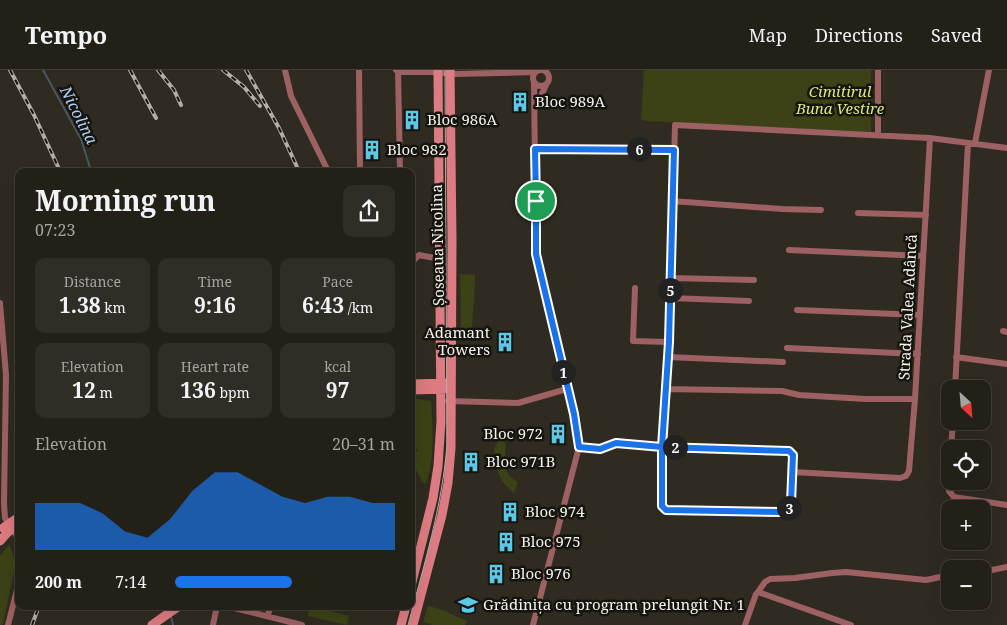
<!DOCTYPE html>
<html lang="en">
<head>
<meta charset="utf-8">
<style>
  body { margin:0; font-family:"Noto Serif",serif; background:#2f2d25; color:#f1f3f6; height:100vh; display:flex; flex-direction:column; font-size:19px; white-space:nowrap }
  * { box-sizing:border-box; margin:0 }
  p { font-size:16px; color:#a3a3a2 }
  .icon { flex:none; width:28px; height:28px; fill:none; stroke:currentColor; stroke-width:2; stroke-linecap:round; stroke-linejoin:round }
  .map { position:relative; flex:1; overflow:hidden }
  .side { position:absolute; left:15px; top:98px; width:400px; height:442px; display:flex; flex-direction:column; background:#232018; border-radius:10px; box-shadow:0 5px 20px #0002,0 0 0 1px #403e37 }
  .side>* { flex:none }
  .needle { width:32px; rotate:154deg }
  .controls { position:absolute; left:941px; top:310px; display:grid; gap:10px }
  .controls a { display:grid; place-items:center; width:50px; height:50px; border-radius:10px; background:#232018; box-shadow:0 5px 20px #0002,0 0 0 1px #403e37; font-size:25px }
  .pin { position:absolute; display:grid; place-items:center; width:42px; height:42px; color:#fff; margin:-21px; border:2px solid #fff; border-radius:50%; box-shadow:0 1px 5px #0007 }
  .km { position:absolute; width:25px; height:25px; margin:-12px; border-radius:50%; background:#222; color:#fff; font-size:14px; line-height:25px; text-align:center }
  .round { display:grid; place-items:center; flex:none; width:52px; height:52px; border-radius:10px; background:#2f2d25 }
  .headline { display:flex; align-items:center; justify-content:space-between; height:85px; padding:0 20px }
  h1 { font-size:28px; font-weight:700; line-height:38px }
  .metrics { display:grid; grid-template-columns:repeat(3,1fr); gap:8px; height:85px; padding:5px 20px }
  .metrics div { display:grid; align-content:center; border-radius:10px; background:#2f2d25; text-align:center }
  .metrics b { font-size:21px; font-weight:700 }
  .metrics small { font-size:14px; font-weight:400 }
  .metrics p { font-size:14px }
  .chart { height:140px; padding:10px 20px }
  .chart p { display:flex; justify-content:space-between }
  .chart svg { width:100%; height:90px; margin-top:5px; fill:#1a73e8; opacity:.7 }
  ul { padding:0 20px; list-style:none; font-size:16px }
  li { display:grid; grid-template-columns:80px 60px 1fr; align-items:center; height:38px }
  li i { height:12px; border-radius:6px; background:#1a73e8 }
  header { display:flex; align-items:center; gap:30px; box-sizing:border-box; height:70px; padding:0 25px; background:#232018; border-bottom:1px solid #403e37 }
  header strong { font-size:24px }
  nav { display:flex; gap:28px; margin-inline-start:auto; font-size:18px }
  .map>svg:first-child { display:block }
  .green { fill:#3c4215 }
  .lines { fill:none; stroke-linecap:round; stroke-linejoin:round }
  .stream { stroke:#4a555f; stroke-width:2 }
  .street { stroke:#9d6063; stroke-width:6 }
  .secondary { stroke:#dc7b81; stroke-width:9 }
  .tram { stroke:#b3afa7; stroke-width:1 }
  .rail-casing { stroke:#b3afa7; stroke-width:4 }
  .rail { stroke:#16140f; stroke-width:2; stroke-dasharray:5.5; stroke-linecap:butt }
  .secondary-bridge { stroke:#dc7b81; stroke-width:9 }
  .route-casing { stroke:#fff; stroke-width:10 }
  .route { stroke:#1a73e8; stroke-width:6 }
  .labels { text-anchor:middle; stroke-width:5; stroke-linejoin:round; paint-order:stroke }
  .park-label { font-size:15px; font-style:italic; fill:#dcec73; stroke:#16140f }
  .poi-label { font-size:15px; fill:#f6f3ec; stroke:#16140f; text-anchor:start }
  .street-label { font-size:15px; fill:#f6f3ec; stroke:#16140f }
  .water-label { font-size:16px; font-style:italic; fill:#add0f0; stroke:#16140f }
</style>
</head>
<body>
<header>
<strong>Tempo</strong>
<nav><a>Map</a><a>Directions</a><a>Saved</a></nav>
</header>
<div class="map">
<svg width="1007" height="555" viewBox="0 0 1007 555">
  <rect width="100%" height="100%" fill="#2f2b20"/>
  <path class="green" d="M 644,0 L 871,0 L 871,62 L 646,51 L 641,49 Z
    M 460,204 L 475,205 C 475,223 473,240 472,259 L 461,259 Z
    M 411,328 L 431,331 C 433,357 435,388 426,413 L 423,413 L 414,396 L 411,394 L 411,385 L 418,381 L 411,370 Z
    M 503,369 C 511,380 495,400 518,412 L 514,423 C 510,419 506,416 503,412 C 496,402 487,374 503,369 Z
    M 9,474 L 16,492 L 3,554 L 0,555 L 0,486 Z
    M 310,536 L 349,546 L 347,555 L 308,546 Z
    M 428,536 L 440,539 L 467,551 L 465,555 L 433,555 L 423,552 Z"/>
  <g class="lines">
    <path class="stream" d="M 43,0 L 81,69 L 91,101
      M 171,546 L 173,555"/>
    <path class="street" d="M 285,0 L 291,26 L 328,101
      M 359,0 L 360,101
      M 396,0 L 398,2 L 431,2 L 456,4 L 536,2
      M 398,0 L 400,101
      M 878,0 L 878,65
      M533 8a8 8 0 1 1 16 0a8 8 0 1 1-16 0Z
      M 536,37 L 546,15
      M 975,73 L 989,0
      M 535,79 L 674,80
      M 672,131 L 782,139 L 821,140
      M 858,143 L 926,145
      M 789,180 L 923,186
      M 411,198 L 414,190 L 419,185 L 440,189
      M 671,208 L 754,210
      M 635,218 L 633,271 L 669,272
      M 670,228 L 749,231
      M 0,233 L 6,305 L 4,433 L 5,448 L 17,466 L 19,472
      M 797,240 L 920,245
      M 1003,261 L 1007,262
      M 787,278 L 918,284
      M 668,287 L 783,292
      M 956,287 L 1007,294
      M 666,319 L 782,321 L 799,325 L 865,329 L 915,329
      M 955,319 L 968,73
      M 448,331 L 518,333 L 567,319
      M 579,377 L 600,379 L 616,373 L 662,377 L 789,381 L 793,385 L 790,436 L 786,441 L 782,442 L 666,440 L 661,437 L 662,377 L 669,272 L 675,55 L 930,68 L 1007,78
      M 951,379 L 953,351
      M 793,402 L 900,408 L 906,406 L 909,401 L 915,329 L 930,68
      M 950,404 L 949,421 L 954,427 L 1007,435
      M 982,502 L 1007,497
      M 758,522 L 765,512 L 770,509 L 795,508 L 832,503 L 846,502 L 926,510 L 950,505
      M 226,536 L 302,555
      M 268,546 L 270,536
      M 8,555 L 19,512
      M 213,555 L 217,536
      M 533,555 L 579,377 L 574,344 L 536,184 L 534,12
      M 745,555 L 756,524 L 758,522 L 851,555"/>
    <path class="secondary" d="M 411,314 L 446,313
      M 411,320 L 446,319
      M 0,471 L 7,463
      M 411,516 L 433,428 L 438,396 L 441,351 L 438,0
      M 152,555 L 179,536
      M 401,555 L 406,536
      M 413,555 L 442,445 L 448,413 L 451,378 L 452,169 L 450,0"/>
    <path class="tram" d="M 408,555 C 424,495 442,437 447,375 L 445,0"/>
    <defs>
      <path id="rail" d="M 10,0 L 34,45 L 60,101
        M 130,0 L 156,48
        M 158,0 L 174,20 L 181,35
        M 223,0 L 244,17 L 260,36
        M 246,0 L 279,58 L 298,99
        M 32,555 L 39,536"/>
    </defs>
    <use href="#rail" class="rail-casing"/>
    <use href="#rail" class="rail"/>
    <path class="secondary-bridge" d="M 3,458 L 19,447
      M 7,463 L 19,454"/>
  </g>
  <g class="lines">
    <defs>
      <path id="route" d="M 536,131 L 536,184 L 574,344 L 579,377 L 600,379 L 616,373 L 662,377 L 789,381 L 793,385 L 791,433 L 789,438 L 782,442 L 666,440 L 662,436 L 662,377 L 669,272 L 674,80 L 535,79 L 536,131"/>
    </defs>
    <use href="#route" class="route-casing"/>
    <use href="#route" class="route"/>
  </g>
  <defs>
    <symbol id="building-bare" viewBox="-9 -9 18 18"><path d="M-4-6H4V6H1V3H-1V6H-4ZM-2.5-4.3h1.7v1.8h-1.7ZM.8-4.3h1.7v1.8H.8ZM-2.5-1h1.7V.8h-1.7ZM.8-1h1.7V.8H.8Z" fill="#5ac8e6" stroke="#16140f" stroke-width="2.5" paint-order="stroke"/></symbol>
    <symbol id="school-bare" viewBox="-9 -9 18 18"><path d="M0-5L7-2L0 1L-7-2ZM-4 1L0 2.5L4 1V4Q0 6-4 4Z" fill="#5ac8e6" stroke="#16140f" stroke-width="2.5" paint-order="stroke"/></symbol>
  </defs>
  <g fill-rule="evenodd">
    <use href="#building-bare" x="506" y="18" width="28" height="28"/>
    <use href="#building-bare" x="398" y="36" width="28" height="28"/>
    <use href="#building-bare" x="358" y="66" width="28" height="28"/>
    <use href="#building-bare" x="491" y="258" width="28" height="28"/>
    <use href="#building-bare" x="544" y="350" width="28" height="28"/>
    <use href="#building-bare" x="457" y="378" width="28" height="28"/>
    <use href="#building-bare" x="496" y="428" width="28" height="28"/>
    <use href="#building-bare" x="492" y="458" width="28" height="28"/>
    <use href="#building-bare" x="482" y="490" width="28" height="28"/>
    <use href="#school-bare" x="454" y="521" width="28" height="28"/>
  </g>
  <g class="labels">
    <g class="park-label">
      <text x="840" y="27">Cimitirul<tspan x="840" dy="17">Buna Vestire</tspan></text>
    </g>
    <g class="poi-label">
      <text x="535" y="37">Bloc 989A</text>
      <text x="427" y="55">Bloc 986A</text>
      <text x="387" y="85">Bloc 982</text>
      <text x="490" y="268" text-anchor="end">Adamant<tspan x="490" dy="17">Towers</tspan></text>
      <text x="543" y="369" text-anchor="end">Bloc 972</text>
      <text x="486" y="397">Bloc 971B</text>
      <text x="525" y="447">Bloc 974</text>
      <text x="521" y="477">Bloc 975</text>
      <text x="511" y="509">Bloc 976</text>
      <text x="483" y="540">Grădinița cu program prelungit Nr. 1</text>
    </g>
    <g class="street-label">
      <text transform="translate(438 175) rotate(-91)" y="5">Șoseaua Nicolina</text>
      <text transform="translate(908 237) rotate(-87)" y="5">Strada Valea Adâncă</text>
    </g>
    <g class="water-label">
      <text transform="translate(79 45) rotate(63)" y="6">Nicolina</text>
    </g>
  </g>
</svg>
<div class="controls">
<a><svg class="needle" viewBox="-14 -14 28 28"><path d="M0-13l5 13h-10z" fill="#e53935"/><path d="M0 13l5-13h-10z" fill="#a3a3a2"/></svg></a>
<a><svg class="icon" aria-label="locate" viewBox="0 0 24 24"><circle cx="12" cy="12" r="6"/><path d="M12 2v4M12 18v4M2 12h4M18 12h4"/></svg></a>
<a>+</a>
<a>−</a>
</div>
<div class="pin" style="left:536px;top:131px;background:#1e9e55"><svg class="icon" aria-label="arrive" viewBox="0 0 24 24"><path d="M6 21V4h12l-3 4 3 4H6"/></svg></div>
<b class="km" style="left:563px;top:302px">1</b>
<b class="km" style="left:675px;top:377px">2</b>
<b class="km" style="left:789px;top:438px">3</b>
<b class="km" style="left:670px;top:220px">5</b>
<b class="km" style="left:639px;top:79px">6</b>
<section class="side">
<div class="headline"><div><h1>Morning run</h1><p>07:23</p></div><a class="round"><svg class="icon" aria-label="share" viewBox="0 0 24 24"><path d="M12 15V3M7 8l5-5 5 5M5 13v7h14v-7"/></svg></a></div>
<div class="metrics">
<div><p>Distance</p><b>1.38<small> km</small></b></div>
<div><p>Time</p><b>9:16</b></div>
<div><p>Pace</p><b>6:43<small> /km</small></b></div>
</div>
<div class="metrics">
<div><p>Elevation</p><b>12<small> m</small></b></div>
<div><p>Heart rate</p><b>136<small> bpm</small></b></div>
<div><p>kcal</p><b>97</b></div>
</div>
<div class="chart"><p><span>Elevation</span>20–31 m</p>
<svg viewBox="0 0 160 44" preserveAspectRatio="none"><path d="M0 44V21L10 21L20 21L30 26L40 35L50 38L60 29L70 15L80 6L90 6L100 12L110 18L120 21L130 18L140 18L150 21L160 21V44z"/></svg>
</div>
<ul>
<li><b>200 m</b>7:14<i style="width:53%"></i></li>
</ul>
</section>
</div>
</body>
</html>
